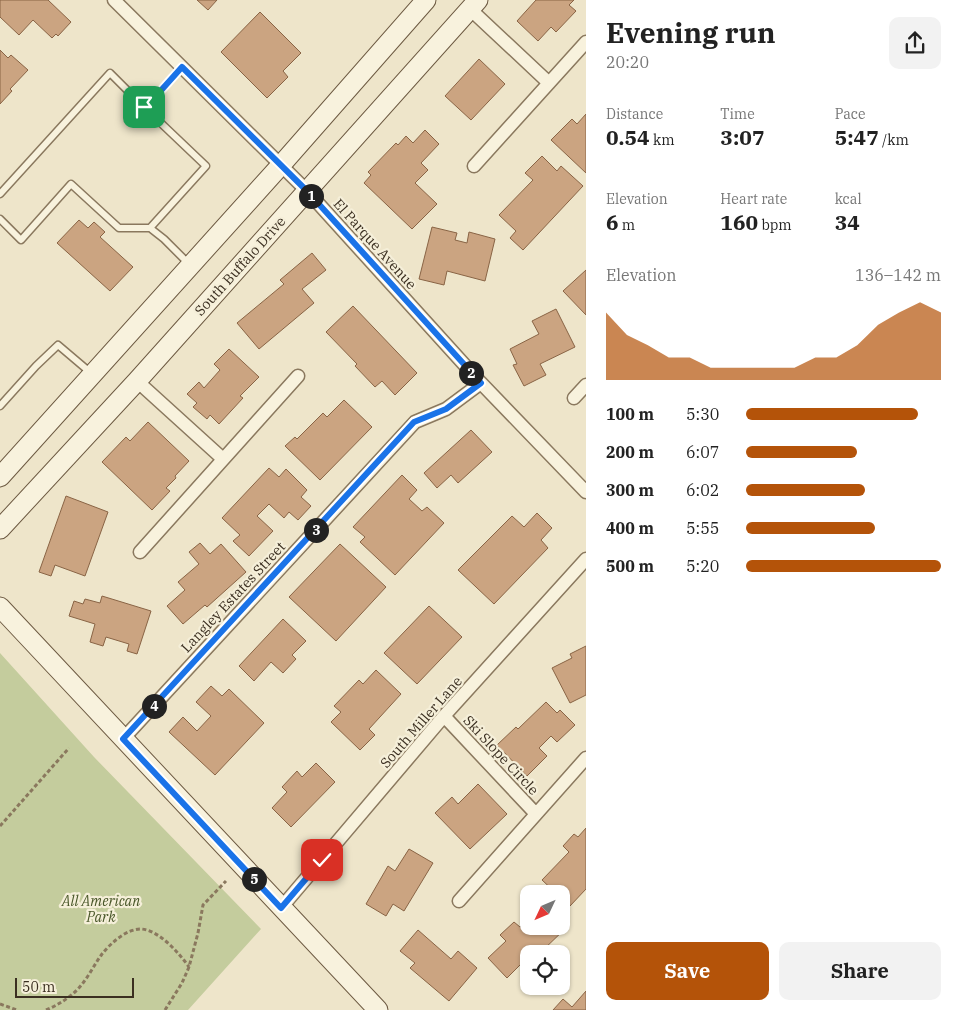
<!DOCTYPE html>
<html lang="en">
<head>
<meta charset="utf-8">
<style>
  body { margin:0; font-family:"IBM Plex Serif",serif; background:#f2f2f2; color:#222; height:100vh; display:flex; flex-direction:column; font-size:19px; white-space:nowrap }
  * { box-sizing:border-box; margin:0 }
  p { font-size:16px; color:#767676 }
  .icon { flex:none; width:28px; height:28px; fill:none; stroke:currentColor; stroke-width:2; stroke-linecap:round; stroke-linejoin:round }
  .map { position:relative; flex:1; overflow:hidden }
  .side { display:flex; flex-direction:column; background:#fff; width:375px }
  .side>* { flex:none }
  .needle { width:32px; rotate:226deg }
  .fabs { position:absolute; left:520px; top:885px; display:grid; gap:10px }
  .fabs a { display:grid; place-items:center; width:50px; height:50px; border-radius:10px; background:#fff; box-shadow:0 1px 4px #0004; font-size:25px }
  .scale { position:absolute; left:15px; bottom:12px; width:119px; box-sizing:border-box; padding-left:5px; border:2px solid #3b2f21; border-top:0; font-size:14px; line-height:18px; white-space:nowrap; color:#3b2f21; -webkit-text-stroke:4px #f5efd9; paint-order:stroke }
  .pin { position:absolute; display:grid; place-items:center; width:42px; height:42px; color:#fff; margin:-21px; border-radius:10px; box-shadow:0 2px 8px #0006 }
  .km { position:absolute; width:25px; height:25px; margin:-12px; border-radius:50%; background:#222; color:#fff; font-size:14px; line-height:25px; text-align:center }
  .round { display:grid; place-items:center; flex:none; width:52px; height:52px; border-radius:10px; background:#f2f2f2 }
  .overview { display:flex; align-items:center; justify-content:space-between; height:85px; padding:0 20px }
  h1 { font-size:28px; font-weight:700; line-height:38px }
  .metrics { display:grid; grid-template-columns:repeat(3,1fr); gap:8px; height:85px; padding:5px 20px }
  .metrics div { display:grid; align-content:center }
  .metrics b { font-size:21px; font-weight:700 }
  .metrics small { font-size:14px; font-weight:400 }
  .metrics p { font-size:14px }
  .chart { height:140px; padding:10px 20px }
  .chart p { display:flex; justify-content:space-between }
  .chart svg { width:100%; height:90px; margin-top:5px; fill:#b45309; opacity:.7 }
  .primary-button { display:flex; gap:10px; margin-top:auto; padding:10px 20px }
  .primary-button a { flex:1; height:58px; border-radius:10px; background:#b45309; color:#fff; font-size:20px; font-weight:700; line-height:58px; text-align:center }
  .primary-button a+a { background:#f2f2f2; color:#222 }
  ul { padding:0 20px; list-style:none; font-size:16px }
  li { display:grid; grid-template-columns:80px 60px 1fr; align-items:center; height:38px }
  li i { height:12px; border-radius:6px; background:#b45309 }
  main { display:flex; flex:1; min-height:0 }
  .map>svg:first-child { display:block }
  .green { fill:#c4cc9d }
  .building { fill:#cba481; stroke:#896445 }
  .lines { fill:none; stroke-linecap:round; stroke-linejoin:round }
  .service-casing { stroke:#8a785e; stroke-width:9 }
  .minor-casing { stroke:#8a785e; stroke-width:15 }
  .secondary-casing { stroke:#6c5941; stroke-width:21 }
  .path { stroke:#8a785e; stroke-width:3; stroke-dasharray:4 2.5; stroke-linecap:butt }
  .service { stroke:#f8f2dd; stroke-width:6 }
  .minor { stroke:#f8f2dd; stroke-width:12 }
  .secondary { stroke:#f8f2dd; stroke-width:19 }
  .route-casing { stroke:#fff; stroke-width:10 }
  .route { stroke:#1a73e8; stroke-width:6 }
  .labels { text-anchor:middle; stroke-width:4.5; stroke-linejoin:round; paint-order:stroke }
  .street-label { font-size:14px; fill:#3b2f21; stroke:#f5efd9 }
  .park-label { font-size:14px; font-style:italic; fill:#495729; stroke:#f5efd9 }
</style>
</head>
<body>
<main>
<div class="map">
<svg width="586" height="1010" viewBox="0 0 586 1010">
  <rect width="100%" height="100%" fill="#eee5ca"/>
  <path class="green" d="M 0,653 L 94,757 L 261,929 L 188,1010 L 0,1010 Z"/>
  <path class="building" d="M 0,0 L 48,0 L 71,22 L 58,36 L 56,34 L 52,38 L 33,20 L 19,35 L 0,17 Z
    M 197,0 L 217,0 L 208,10 Z
    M 536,0 L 574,0 L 569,5 L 576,11 L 556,32 L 551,27 L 538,41 L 517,21 Z
    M 260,12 L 301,53 L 283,71 L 288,77 L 267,98 L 221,52 Z
    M 0,50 L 8,58 L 11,55 L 28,70 L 10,89 L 12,91 L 0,104 Z
    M 479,59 L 505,84 L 471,120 L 445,96 Z
    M 586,114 L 586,173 L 551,140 L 572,119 L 577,124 Z
    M 425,130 L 439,144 L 421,163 L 428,170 L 415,183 L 437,204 L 412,229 L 364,183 L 371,175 L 368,172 L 396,143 L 398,145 L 406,136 L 413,143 Z
    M 542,156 L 557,171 L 561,166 L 583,186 L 523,250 L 510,238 L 516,231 L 499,215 L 533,180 L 525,173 Z
    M 79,220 L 88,228 L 94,222 L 105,232 L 100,237 L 133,267 L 110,291 L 57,243 Z
    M 432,227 L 457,233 L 455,240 L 467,243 L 469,232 L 495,239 L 485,281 L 447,271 L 444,285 L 419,279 Z
    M 312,253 L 326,270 L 302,289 L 314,303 L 259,349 L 237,323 L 284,284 L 280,280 Z
    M 586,270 L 586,315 L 563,291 Z
    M 353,306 L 417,373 L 395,395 L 382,381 L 375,387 L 355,366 L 357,364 L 326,332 Z
    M 556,309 L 575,347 L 540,364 L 546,375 L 524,386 L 513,365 L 517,364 L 510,349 L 539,334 L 532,321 Z
    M 229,349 L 259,377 L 240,396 L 243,398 L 219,424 L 210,415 L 207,419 L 193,407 L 197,403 L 187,394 L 199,382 L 204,388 L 220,370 L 214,364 Z
    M 344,400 L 372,427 L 320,480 L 285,446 L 295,437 L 297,439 L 323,413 L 327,417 Z
    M 148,422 L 189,461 L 175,476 L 176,478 L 166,488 L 170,491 L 152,510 L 102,462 L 126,437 L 130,441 Z
    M 471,430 L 492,452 L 458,483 L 451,475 L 437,488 L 424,473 Z
    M 269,468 L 279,477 L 286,469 L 307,490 L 301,497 L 311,506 L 298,520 L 289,512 L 284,518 L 269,504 L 257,516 L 273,531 L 249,556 L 233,541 L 240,535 L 222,518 Z
    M 402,475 L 417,490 L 409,499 L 422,511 L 427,507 L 444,523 L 395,575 L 360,542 L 365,537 L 353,527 Z
    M 66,496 L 108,512 L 85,576 L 55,565 L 51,576 L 39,572 Z
    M 537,513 L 552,528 L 541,540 L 548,548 L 494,604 L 458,570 L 512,516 L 524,527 Z
    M 200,543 L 210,554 L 221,544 L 246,572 L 207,607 L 205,605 L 183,624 L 167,606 L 185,590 L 178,582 L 199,564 L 189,552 Z
    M 340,544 L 386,587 L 336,641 L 289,597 Z
    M 102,596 L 151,611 L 137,654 L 127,651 L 129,644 L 106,637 L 103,646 L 90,642 L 95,624 L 69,616 L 74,601 L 83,604 L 85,599 L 100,603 Z
    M 429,606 L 462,637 L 417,684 L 384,653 Z
    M 283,619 L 306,641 L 292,655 L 296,659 L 283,673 L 271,662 L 254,681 L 239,666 Z
    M 586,646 L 586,695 L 570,703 L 552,668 L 572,658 L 570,654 Z
    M 376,670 L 401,694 L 369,729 L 375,735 L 360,750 L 331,722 L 341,712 L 334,706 L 359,680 L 363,684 Z
    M 211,686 L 222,696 L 229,689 L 264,723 L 215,775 L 169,732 L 183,717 L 197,731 L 211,716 L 196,702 Z
    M 546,702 L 557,713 L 560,710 L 575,725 L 557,742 L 551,736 L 539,748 L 547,756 L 527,776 L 497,745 L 516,727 L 518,729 Z
    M 316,763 L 335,782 L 291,827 L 272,808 L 287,792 L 282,787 L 297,771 L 302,777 Z
    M 478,784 L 507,814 L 470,849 L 435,813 L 452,797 L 458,804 Z
    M 586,828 L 586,889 L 570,906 L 561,898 L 561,894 L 557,894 L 542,880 L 569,852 L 563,846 L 574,834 L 578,837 Z
    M 409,849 L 433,863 L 404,911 L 393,904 L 386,916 L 366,904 L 388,866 L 395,871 Z
    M 529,919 L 529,926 L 561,926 L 561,919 L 568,926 L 540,953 L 536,949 L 531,954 L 529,954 L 529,956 L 507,978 L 488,958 L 506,941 L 500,935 L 514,922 L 520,927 Z
    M 418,930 L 451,959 L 458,951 L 477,968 L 449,1001 L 410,968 L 415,963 L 400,951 Z
    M 586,991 L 586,1010 L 553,1010 L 563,999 L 572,1007 Z"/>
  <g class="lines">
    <defs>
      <path id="service" d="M 144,107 L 206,166 L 150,228
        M 0,194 L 110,73 L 144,107 L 156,96 L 182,67
        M 0,219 L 21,240 L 71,184 L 119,228 L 150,228 L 164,239 L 190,265
        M 0,406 L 36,366 L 58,345 L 91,373"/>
      <path id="minor" d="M 114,0 L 307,191 L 481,383 L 586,492
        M 470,9 L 549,83
        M 474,166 L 586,42
        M 137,381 L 223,459
        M 574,398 L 586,385
        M 140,552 L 298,376
        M 444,716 L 536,814
        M 123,739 L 415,422 L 446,409 L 481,383
        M 459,901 L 586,758
        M 281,908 L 444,716 L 586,559"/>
      <path id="secondary" d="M 0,477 L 281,165 L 426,0
        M 0,529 L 137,381 L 478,0
        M 0,607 L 378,1010"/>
    </defs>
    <use href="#service" class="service-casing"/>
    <use href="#minor" class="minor-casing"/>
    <use href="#secondary" class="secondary-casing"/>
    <path class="path" d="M 0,826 L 69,748
      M 0,1004 L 17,1010
      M 46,1010 C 58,1005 69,998 78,989 C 88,978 94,965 102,954 C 111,943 126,929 141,929 C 159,930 179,953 189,967
      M 165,1010 L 182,983 L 189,967 L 198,933 L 203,905 L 226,881"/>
    <use href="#service" class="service"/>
    <use href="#minor" class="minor"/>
    <use href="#secondary" class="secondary"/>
  </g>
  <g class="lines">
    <defs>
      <path id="route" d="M 144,107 L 156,96 L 182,67 L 307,191 L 481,383 L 446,409 L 414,422 L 123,739 L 281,908 L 322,860"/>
    </defs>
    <use href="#route" class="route-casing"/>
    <use href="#route" class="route"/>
  </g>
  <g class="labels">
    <g class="street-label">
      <text transform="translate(375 244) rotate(48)" y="5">El Parque Avenue</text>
      <text transform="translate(240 266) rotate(-48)" y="5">South Buffalo Drive</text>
      <text transform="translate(233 597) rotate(-47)" y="5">Langley Estates Street</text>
      <text transform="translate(421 722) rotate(-49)" y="5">South Miller Lane</text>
      <text transform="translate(501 755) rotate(47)" y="5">Ski Slope Circle</text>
    </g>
    <g class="park-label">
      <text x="101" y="906">All American<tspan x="101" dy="16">Park</tspan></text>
    </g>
  </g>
</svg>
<div class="fabs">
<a><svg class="needle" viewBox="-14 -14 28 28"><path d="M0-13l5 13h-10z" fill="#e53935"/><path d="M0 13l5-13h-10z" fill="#767676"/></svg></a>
<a><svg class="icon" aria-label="locate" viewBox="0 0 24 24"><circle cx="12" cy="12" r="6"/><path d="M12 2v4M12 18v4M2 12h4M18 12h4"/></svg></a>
</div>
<div class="scale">50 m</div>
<div class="pin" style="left:144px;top:107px;background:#1e9e55"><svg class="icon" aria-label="arrive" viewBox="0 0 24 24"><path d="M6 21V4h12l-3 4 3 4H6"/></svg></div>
<div class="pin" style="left:322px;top:860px;background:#d93025"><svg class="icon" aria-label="check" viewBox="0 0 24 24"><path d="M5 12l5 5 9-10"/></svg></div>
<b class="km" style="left:311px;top:196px">1</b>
<b class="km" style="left:471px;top:373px">2</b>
<b class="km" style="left:316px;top:530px">3</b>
<b class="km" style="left:154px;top:706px">4</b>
<b class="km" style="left:254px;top:879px">5</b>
</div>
<section class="side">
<div class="overview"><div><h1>Evening run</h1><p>20:20</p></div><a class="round"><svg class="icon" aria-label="share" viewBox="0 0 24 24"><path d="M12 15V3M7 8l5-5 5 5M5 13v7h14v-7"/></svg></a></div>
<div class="metrics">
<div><p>Distance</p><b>0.54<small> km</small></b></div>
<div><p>Time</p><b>3:07</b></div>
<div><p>Pace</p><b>5:47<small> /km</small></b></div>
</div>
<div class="metrics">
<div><p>Elevation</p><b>6<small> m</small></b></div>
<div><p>Heart rate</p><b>160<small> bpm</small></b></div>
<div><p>kcal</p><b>34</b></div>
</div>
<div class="chart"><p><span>Elevation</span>136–142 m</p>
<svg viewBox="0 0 160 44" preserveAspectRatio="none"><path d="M0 44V11L10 22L20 27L30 33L40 33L50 38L60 38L70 38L80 38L90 38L100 33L110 33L120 27L130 17L140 11L150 6L160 11V44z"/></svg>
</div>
<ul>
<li><b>100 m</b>5:30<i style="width:88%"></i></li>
<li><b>200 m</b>6:07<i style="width:57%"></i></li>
<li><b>300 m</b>6:02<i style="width:61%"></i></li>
<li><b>400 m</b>5:55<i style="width:66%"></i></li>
<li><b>500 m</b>5:20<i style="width:100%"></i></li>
</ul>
<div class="primary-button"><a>Save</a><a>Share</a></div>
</section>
</main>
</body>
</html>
